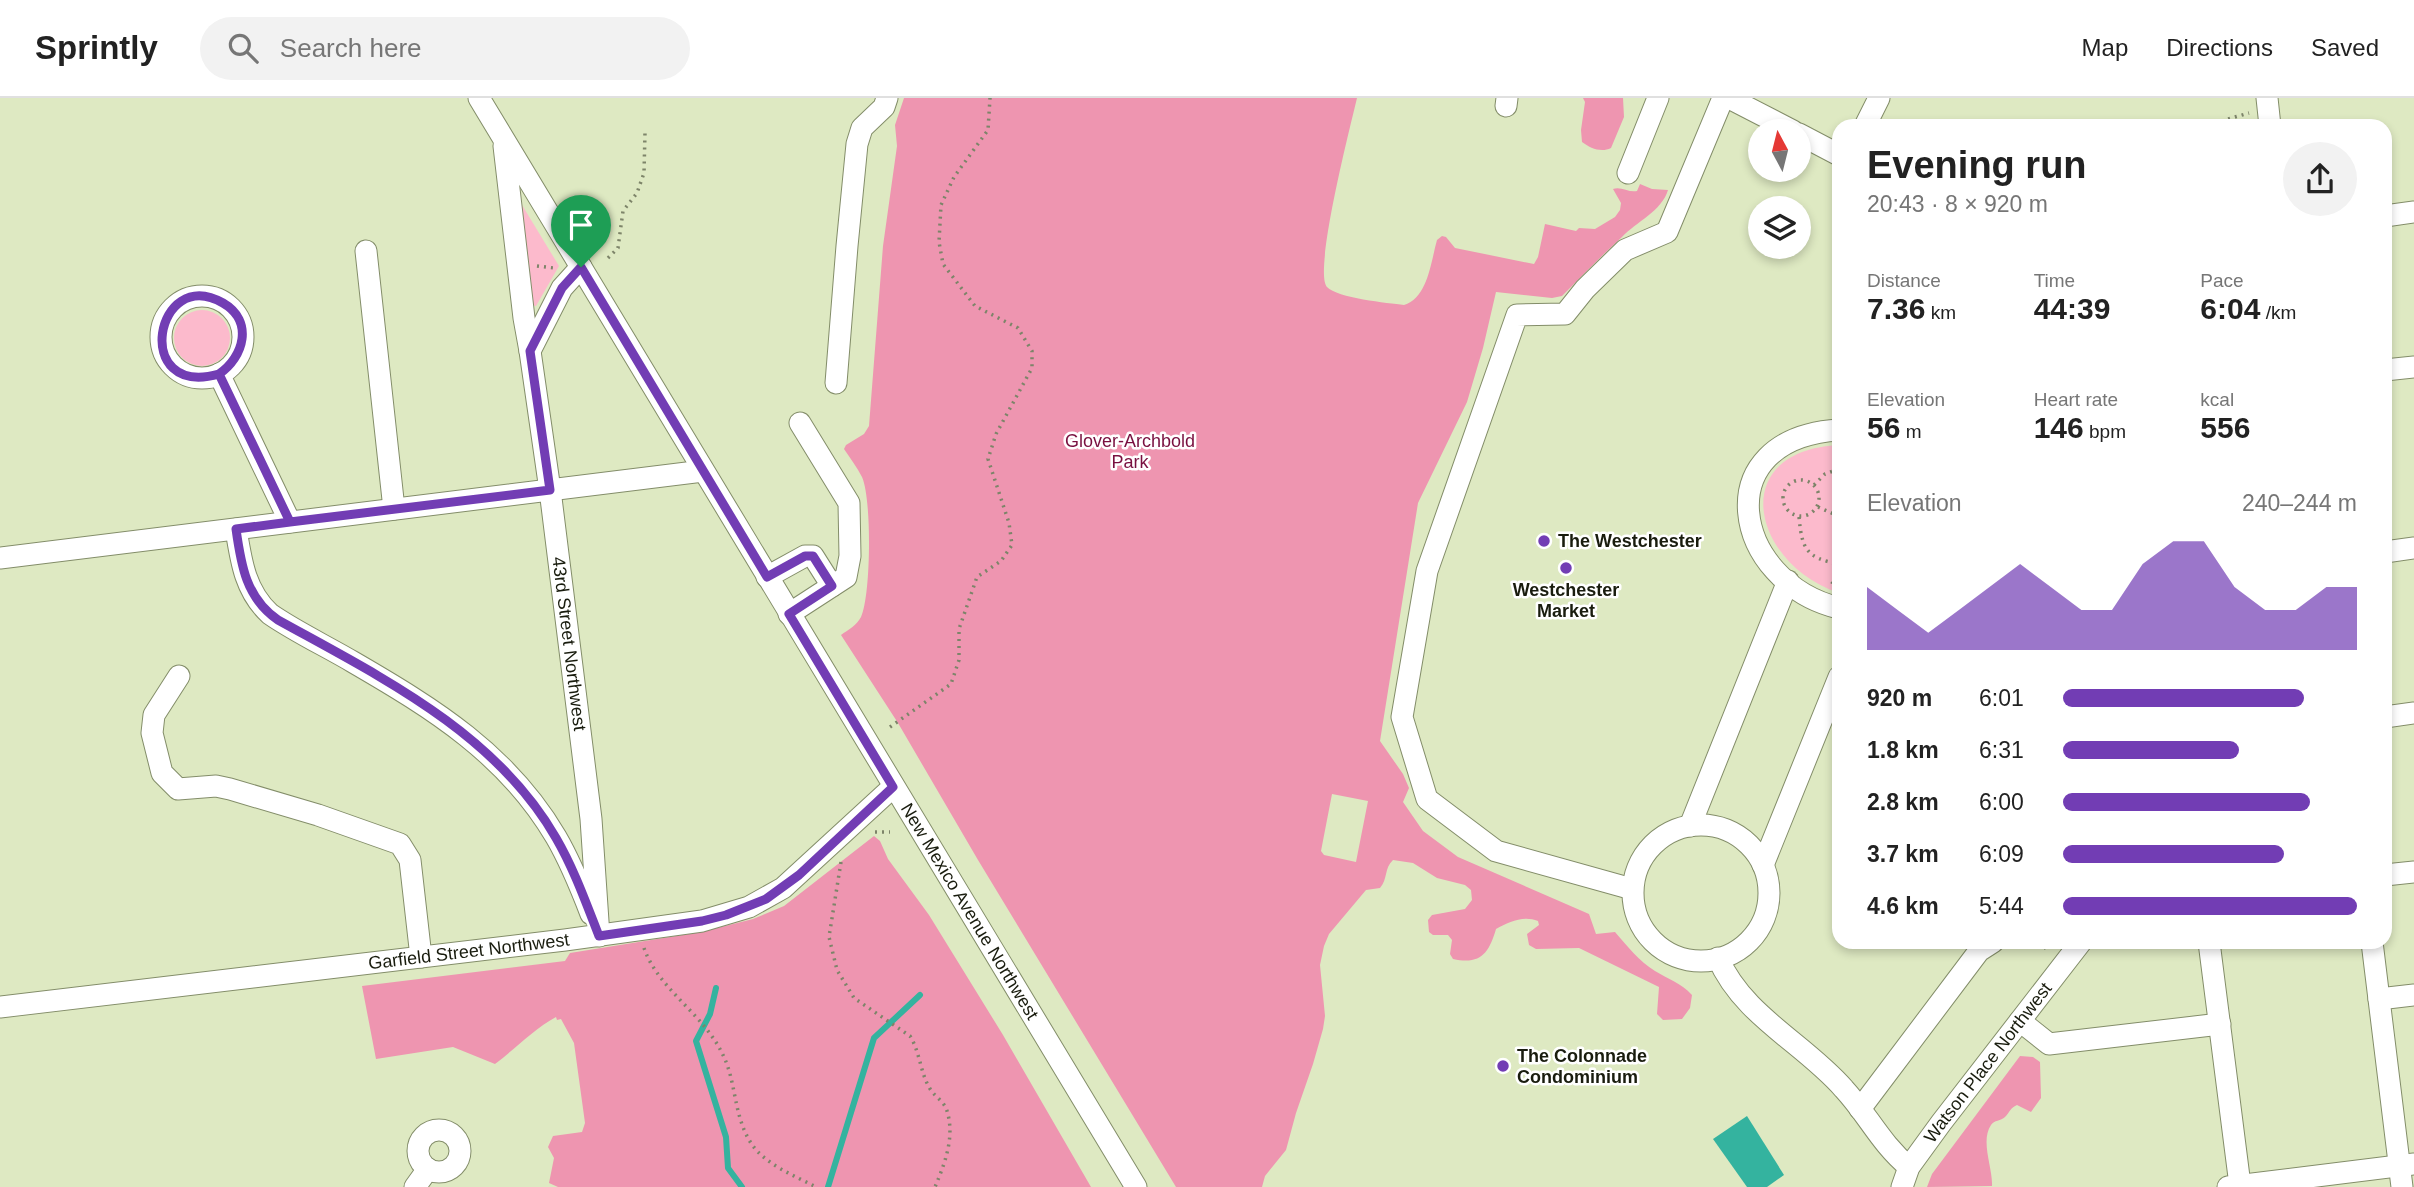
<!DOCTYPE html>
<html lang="en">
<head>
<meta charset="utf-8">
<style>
  body { margin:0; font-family:Helvetica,sans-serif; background:#f2f2f2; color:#222; height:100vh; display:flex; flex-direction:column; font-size:26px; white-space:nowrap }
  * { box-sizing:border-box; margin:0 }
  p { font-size:23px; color:#767676 }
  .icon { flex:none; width:38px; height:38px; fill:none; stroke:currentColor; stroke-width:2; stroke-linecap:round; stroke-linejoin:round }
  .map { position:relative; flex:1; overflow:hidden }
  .side { position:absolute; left:1832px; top:21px; width:560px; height:830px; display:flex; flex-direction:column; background:#fff; border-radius:21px; box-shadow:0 4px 10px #0003 }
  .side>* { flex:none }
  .needle { width:46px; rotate:353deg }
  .fabs { position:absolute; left:1748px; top:21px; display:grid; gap:14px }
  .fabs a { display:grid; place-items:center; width:63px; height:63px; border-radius:50%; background:#fff; box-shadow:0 4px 10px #0003; font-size:35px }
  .pin { position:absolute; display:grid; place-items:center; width:60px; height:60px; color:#fff; margin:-72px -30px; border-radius:50% 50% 50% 0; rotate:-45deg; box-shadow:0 0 7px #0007 }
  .pin .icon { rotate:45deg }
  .round { display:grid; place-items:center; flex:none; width:74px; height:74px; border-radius:37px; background:#f2f2f2 }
  .overview { display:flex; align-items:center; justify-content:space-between; height:119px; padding:0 35px }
  h1 { font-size:38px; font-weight:700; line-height:52px }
  .metrics { display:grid; grid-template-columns:repeat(3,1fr); gap:10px; height:119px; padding:7px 35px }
  .metrics div { display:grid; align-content:center }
  .metrics b { font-size:30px; font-weight:700 }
  .metrics small { font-size:19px; font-weight:400 }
  .metrics p { font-size:19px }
  .chart { height:196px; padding:14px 35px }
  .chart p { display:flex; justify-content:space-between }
  .chart svg { width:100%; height:126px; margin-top:7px; fill:#723db4; opacity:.7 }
  ul { padding:0 35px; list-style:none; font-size:23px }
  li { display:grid; grid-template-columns:112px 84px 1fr; align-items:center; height:52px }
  li i { height:18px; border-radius:9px; background:#723db4 }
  header { display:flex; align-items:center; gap:42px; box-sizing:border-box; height:98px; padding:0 35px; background:#fff; border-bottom:2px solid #e0e0e0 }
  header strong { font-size:33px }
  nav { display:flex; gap:38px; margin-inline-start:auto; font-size:24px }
  .search { width:490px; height:63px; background:#f2f2f2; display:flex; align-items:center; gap:18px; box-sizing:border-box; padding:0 24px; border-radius:38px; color:#767676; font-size:26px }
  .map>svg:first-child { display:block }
  .green { fill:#fcbacc }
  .forest { fill:#ee95b0; fill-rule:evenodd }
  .water { fill:#34b39f }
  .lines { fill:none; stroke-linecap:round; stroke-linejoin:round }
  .stream { stroke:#34b39f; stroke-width:6 }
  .minor-casing { stroke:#838d69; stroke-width:23 }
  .path { stroke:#7d8469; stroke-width:3.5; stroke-dasharray:2 5; stroke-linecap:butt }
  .minor { stroke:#fff; stroke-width:21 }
  .route-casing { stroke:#fff; stroke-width:14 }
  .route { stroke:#723db4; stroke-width:9 }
  .poi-dot { fill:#723db4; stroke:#fff; stroke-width:2.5 }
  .labels { text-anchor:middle; stroke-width:5; stroke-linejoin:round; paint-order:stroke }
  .park-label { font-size:18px; fill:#791040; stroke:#fff }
  .poi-label { font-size:18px; font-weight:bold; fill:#191c0e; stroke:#fff; text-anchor:start }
  .street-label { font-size:18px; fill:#191c0e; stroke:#fff }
</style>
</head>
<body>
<header>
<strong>Sprintly</strong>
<div class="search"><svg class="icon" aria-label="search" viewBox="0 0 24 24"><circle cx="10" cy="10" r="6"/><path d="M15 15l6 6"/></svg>Search here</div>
<nav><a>Map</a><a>Directions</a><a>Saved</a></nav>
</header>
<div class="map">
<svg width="2414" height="1089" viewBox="0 0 2414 1089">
  <rect width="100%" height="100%" fill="#dee9c2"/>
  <path class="green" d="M 522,107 L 559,168 L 536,208 L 531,207 L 518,108 Z
    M174 240a28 28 0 1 1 56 0a28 28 0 1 1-56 0Z
    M 1839,347 L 1839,495 C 1752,466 1725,353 1839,347 Z"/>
  <path class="forest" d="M 904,0 L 1357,0 C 1351,26 1313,174 1327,189 C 1337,200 1388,205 1404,207 C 1428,200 1431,163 1437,142 L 1442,138 L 1446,139 L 1455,150 L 1534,166 L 1538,159 L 1545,126 L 1576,133 L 1579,130 L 1595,131 L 1615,119 L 1620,112 L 1621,105 L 1613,91 C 1621,88 1629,95 1637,93 L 1640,86 L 1652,91 L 1668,92 C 1662,113 1636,124 1622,139 C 1601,158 1582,178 1562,198 L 1552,200 L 1496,194 L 1483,250 L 1467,304 L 1418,405 L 1380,643 L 1403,676 L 1409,690 L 1403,704 L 1423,733 L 1458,759 L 1589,816 L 1596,836 L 1615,834 C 1627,848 1639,863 1655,873 C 1668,881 1681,885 1692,897 L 1690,910 L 1682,921 L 1663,922 L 1657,916 L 1659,889 L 1579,850 L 1536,851 L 1529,847 L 1527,836 L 1539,827 L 1538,823 C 1523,817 1509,824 1496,831 C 1489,855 1481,867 1453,861 L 1450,856 L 1452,842 L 1448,837 L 1433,837 L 1429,834 L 1428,822 L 1432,817 L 1465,811 L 1472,802 L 1471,792 L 1465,787 L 1437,780 L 1413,765 L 1393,762 C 1384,770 1388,781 1380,790 L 1366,792 L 1329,836 L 1324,848 L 1320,867 L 1325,918 L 1323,931 L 1313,966 L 1296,1015 L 1286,1052 L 1265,1078 L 1262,1089 L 1176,1089 L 978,762 L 898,625 L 841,537 C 848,532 857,527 861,519 C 871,498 872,401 862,379 C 857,369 850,360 844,351 L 846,347 L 864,336 L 869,328 L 883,148 L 897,48 L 895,27 ZM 1332,696 L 1368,703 L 1356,764 L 1324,757 L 1321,753 Z
    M 1583,0 L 1623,0 L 1624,19 L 1611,50 C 1601,55 1590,50 1582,44 L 1581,32 L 1585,4 Z
    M 874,738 L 880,743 L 888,761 L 929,817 L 1003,937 L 1091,1089 L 558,1089 L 549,1085 L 554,1060 L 548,1049 L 553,1038 L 582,1034 L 585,1025 L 574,945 L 561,921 L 557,922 L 556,919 C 534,931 515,951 495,966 L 453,949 L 376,961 L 362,888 L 565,863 L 570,855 L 701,834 L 753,821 L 784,808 Z
    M 2020,958 L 2033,959 L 2040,964 L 2041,1000 L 2031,1014 L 2017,1007 C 2010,1010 2010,1014 2005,1019 C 2001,1023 1994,1022 1991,1027 C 1980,1043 1993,1070 1992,1088 L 1927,1089 L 1932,1076 Z"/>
  <path class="water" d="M 1747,1018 L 1784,1077 L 1767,1089 L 1747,1089 L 1713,1041 Z"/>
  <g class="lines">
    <path class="stream" d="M 716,890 L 710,916 L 696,943 L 726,1039 L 728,1070 L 742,1089
      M 828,1089 L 874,940 L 920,897"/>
    <defs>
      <g id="minor">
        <path id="s1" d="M 479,0 L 1136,1089"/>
        <path d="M 1729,0 L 1793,33"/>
        <path d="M 2267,0 L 2270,28"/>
        <path d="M 1506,8 L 1507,0"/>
        <path d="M 1865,28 L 1879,0"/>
        <path d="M 1799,36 L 1839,57"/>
        <path id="s2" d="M 504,48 L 524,220 L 530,253 L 550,392 L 591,721 L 599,838"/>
        <path d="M 1628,75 L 1658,0"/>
        <path d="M 2385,118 L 2414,114"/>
        <path d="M 366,153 L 394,411"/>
        <circle cx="202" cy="239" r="41"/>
        <path d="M 530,253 L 562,190 L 581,169"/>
        <path d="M 2385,272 L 2414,269"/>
        <path d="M 219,276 L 290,424"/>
        <path d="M 836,285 L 847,148 L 857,46 L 862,30 L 884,9 L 887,0"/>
        <path d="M 1839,332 C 1705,340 1732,484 1839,510"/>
        <path d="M 236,431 C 241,463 245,493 270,516 C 296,534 326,548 353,564 C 434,611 507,656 556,739 C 570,763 581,790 591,816"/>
        <path d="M 2385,454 L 2414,450"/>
        <path d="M 0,460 L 703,373"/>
        <path d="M 767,479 L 805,458 L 813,458 L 832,488"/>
        <path d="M 789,516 L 846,479 L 850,458 L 849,405 L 800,325"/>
        <path d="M 179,578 L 154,617 L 152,635 L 162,675 L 178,691 L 216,688 L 230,691 L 318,717 L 400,746 L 410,762 L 421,859"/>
        <path d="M 2385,619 L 2414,615"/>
        <circle cx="1701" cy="795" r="68"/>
        <path d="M 1690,728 L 1788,483"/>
        <path d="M 1763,767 L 1839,579"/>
        <path d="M 2385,777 L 2414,774"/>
        <path d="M 1632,791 L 1496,753 L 1427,701 L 1402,619 L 1427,473 L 1517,217 L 1565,216 L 1585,191 L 1625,152 L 1667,134 L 1723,0"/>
        <path d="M 2209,844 L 2240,1087"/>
        <path d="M 2372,844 L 2402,1089"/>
        <path d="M 1718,860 C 1743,918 1804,945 1844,991 C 1868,1017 1881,1046 1909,1069"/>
        <path d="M 2379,901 L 2414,897"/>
        <path id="s3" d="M 0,909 L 565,842 L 702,823 L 749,809 L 783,790 L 893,689"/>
        <path d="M 2020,923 L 2049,946 L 2220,926"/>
        <path d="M 1860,1011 L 1979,853 L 1993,844"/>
        <circle cx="439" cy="1053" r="21"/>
        <path d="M 415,1089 L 428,1071"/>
        <path id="s4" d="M 1902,1089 L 1909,1069 L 1941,1025 L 2081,844"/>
        <path d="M 2228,1089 L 2414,1066"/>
      </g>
    </defs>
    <use href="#minor" class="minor-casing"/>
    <path class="path" d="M 2216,28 L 2228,21 L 2249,15
      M 608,160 L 618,150 L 623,113 L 637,95 L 644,75 L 645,35
      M 537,168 L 554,170
      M1783 400a18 18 0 1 1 36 0a18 18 0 1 1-36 0Z
      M 1814,387 L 1825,376 L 1839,371
      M 1818,409 L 1836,417
      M 1839,411 C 1833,419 1833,429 1839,437
      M 1799,419 C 1802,451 1806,460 1839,466
      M 1832,486 L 1839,469
      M 890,629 L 951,586 L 959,562 L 959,531 L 977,479 L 1001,463 L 1012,447 L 1009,425 L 988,361 L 996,336 L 1032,270 L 1032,253 L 1018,230 L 975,208 L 943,166 L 939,144 L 941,107 L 954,79 L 988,32 L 990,0
      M 875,734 L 890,734
      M 841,764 L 829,839 L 837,872 L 854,900 L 910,938 C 920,954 920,973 929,989 C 933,997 942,1002 946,1010 C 956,1037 945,1065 935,1089
      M 2042,844 L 2046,851
      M 644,850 C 658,891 704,916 723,957 C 737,985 733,1020 753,1048 C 767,1067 795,1078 816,1089"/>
    <use href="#minor" class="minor"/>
  </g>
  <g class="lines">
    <defs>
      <path id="route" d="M 581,169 L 562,190 L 530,253 L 550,392 L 290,424 L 219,276 C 131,301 155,166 223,205 C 254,223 244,259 219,276 L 290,424 L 236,431 C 241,467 246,500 278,522 C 381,579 495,634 556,740 C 574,771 586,805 599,838 L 702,823 L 726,817 L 766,801 L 799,777 L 893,689 L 789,516 L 832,488 L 813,458 L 805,458 L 767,479 L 581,169"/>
    </defs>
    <use href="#route" class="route-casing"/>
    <use href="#route" class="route"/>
  </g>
  <g class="poi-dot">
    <circle cx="1544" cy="443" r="7"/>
    <circle cx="1566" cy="470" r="7"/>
    <circle cx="1503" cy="968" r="7"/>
  </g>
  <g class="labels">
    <g class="park-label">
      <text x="1130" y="349">Glover-Archbold<tspan x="1130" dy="21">Park</tspan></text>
    </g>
    <g class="poi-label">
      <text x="1558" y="449">The Westchester</text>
      <text x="1566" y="498" text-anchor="middle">Westchester<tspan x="1566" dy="21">Market</tspan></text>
      <text x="1517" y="964">The Colonnade<tspan x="1517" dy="21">Condominium</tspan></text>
    </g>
    <g class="street-label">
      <text dy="6" stroke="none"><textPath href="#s2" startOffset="502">43rd Street Northwest</textPath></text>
      <text dy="6" stroke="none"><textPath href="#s1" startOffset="950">New Mexico Avenue Northwest</textPath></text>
      <text dy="6" stroke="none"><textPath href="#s3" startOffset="472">Garfield Street Northwest</textPath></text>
      <text dy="6" stroke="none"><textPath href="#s4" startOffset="152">Watson Place Northwest</textPath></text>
    </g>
  </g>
</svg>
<div class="fabs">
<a><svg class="needle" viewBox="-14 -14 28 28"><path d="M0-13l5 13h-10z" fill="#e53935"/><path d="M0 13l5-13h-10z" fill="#767676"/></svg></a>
<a><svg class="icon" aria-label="layers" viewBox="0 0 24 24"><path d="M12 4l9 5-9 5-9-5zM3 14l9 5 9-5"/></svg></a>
</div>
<div class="pin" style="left:581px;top:169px;background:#1e9e55"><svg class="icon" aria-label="arrive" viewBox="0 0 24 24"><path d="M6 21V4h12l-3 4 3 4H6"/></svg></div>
<section class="side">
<div class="overview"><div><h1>Evening run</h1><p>20:43 · 8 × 920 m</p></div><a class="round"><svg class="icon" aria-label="share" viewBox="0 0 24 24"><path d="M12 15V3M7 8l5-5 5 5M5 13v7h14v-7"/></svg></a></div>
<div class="metrics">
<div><p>Distance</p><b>7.36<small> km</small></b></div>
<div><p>Time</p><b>44:39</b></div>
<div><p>Pace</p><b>6:04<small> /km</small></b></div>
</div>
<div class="metrics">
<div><p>Elevation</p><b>56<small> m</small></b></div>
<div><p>Heart rate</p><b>146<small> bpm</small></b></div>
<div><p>kcal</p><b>556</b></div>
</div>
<div class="chart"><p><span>Elevation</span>240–244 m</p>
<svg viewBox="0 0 160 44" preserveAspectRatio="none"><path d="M0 44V22L10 30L20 38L30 30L40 22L50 14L60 22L70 30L80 30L90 14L100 6L110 6L120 22L130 30L140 30L150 22L160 22V44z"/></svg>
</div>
<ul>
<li><b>920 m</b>6:01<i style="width:82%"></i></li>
<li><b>1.8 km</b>6:31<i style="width:60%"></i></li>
<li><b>2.8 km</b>6:00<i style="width:84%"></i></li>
<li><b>3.7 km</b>6:09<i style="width:75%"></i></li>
<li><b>4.6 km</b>5:44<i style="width:100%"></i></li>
</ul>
</section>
</div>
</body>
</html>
